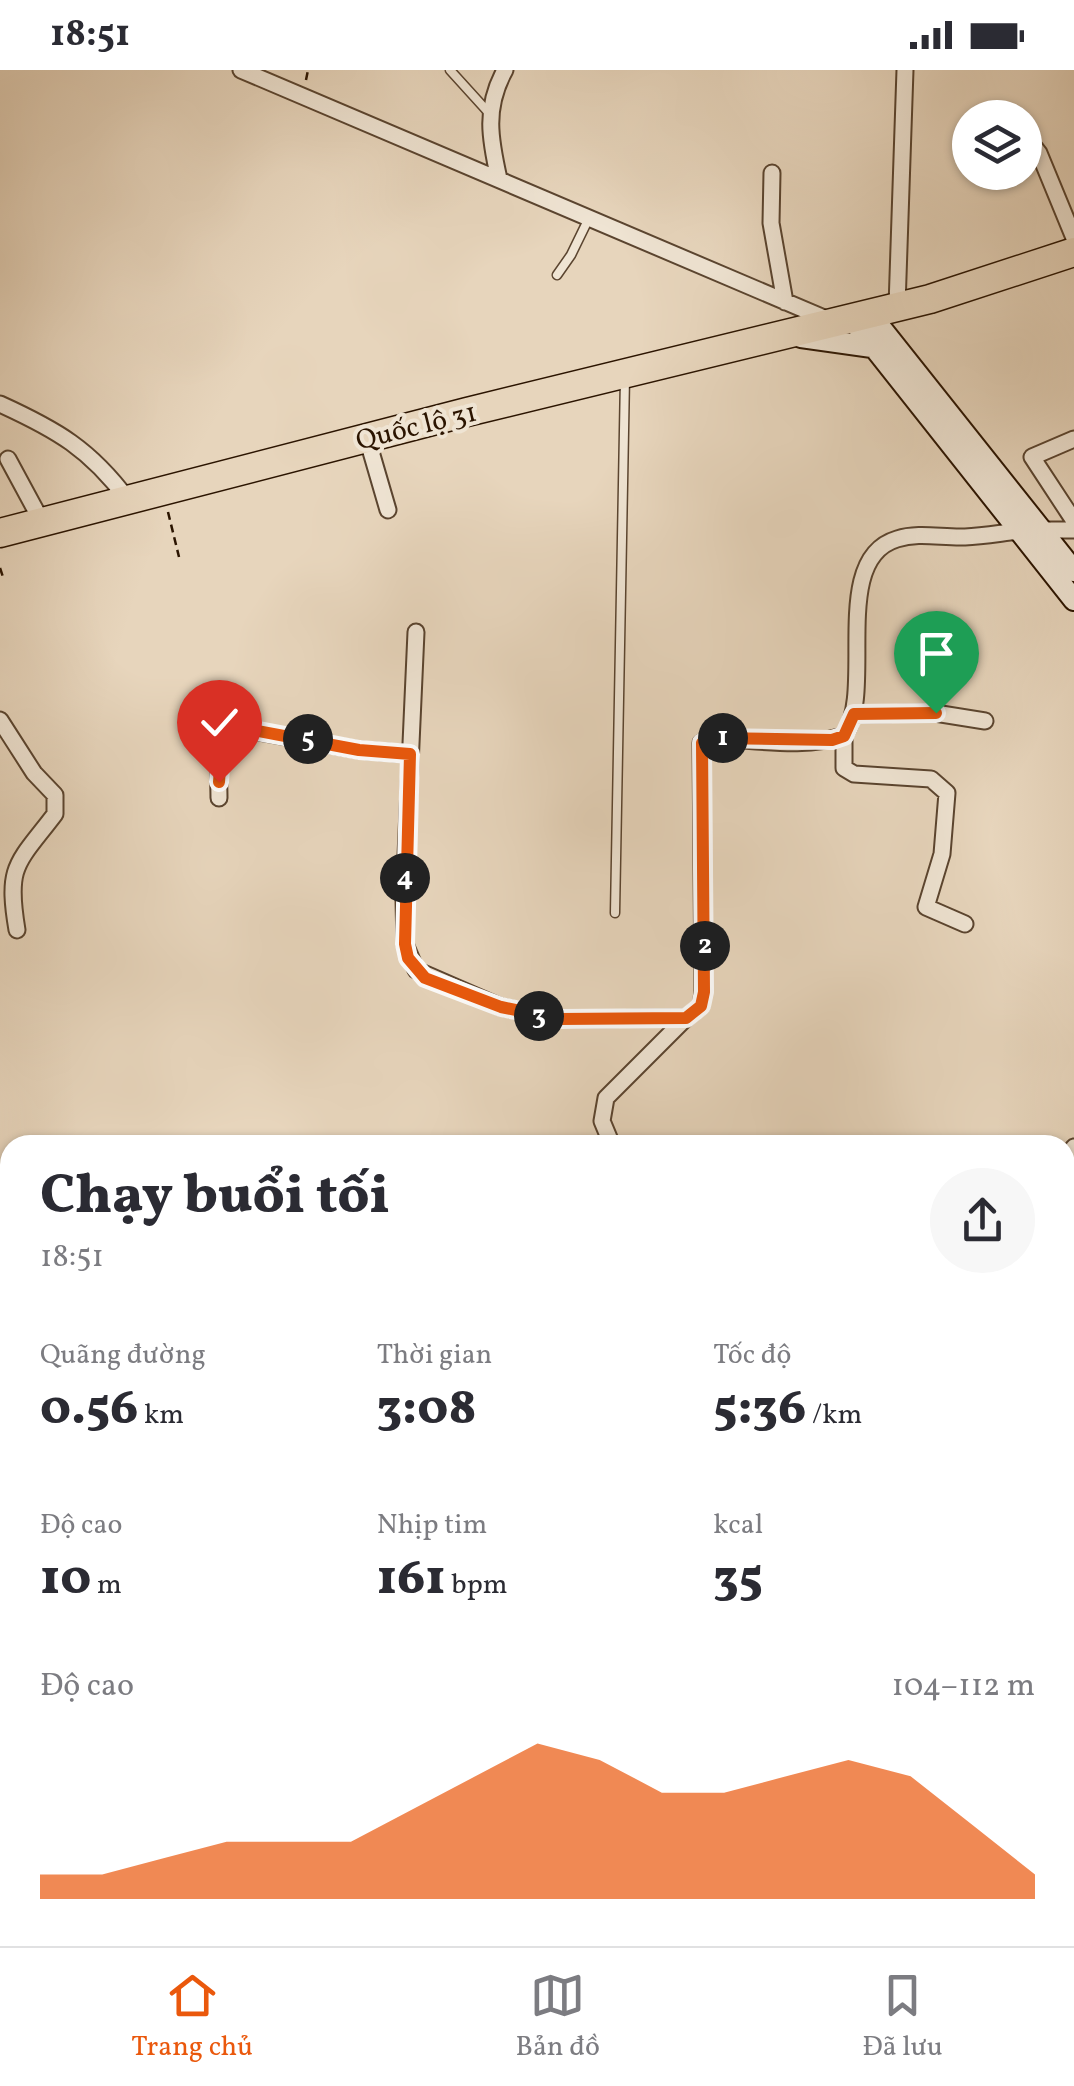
<!DOCTYPE html>
<html lang="vi">
<head>
<meta charset="utf-8">
<style>
  body { margin:0; font-family:Vollkorn,serif; background:#f7f7f7; color:#2b2b33; height:100vh; display:flex; flex-direction:column; font-size:38px; white-space:nowrap }
  * { box-sizing:border-box; margin:0 }
  p { font-size:32px; color:#7c7c81 }
  .icon { flex:none; width:55px; height:55px; fill:none; stroke:currentColor; stroke-width:2; stroke-linecap:round; stroke-linejoin:round }
  .map { position:relative; flex:1; overflow:hidden }
  .details { position:absolute; left:0px; top:1065px; width:1075px; height:812px; display:flex; flex-direction:column; background:#fff; border-radius:30px 30px 0 0; box-shadow:0 2px 8px #0004 }
  .details>* { flex:none }
  .fabs { position:absolute; left:952px; top:30px; display:grid; gap:20px }
  .fabs a { display:grid; place-items:center; width:90px; height:90px; border-radius:50%; background:#fff; box-shadow:0 2px 8px #0004; font-size:50px }
  .pin { position:absolute; display:grid; place-items:center; width:85px; height:85px; color:#fff; margin:-102px -42px; border-radius:50% 50% 50% 0; rotate:-45deg; box-shadow:0 0 10px #0007 }
  .pin .icon { rotate:45deg }
  .km { position:absolute; width:50px; height:50px; margin:-25px; border-radius:50%; background:#222; color:#fff; font-size:28px; line-height:50px; text-align:center }
  .round { display:grid; place-items:center; flex:none; width:105px; height:105px; border-radius:52px; background:#f7f7f7 }
  .summary { display:flex; align-items:center; justify-content:space-between; height:170px; padding:0 40px }
  h1 { font-size:55px; font-weight:800; line-height:75px }
  .figures { display:grid; grid-template-columns:repeat(3,1fr); gap:15px; height:170px; padding:10px 40px }
  .figures div { display:grid; align-content:center }
  .figures b { font-size:50px; font-weight:800 }
  .figures small { font-size:28px; font-weight:400 }
  .figures p { font-size:28px }
  .chart { height:280px; padding:20px 40px }
  .chart p { display:flex; justify-content:space-between }
  .chart svg { width:100%; height:180px; margin-top:10px; fill:#ea580c; opacity:.7 }
  .status { display:flex; justify-content:space-between; align-items:center; height:70px; padding:0 50px; background:#fff; direction:ltr }
  .status svg { height:28px; fill:currentColor }
  .tabs { display:flex; justify-content:space-around; align-items:center; height:140px; border-top:2px solid #e1e1e2; background:#fff; font-size:28px; color:#7c7c81 }
  .tabs a { display:grid; justify-items:center; gap:5px }
  .tabs .selected { color:#ea580c }
  .map>svg:first-child { display:block }
  .water { fill:#97b8b2; stroke:#6c766b; stroke-width:2.5 }
  .lines { fill:none; stroke-linecap:round; stroke-linejoin:round }
  .lane-casing { stroke:#5a442f; stroke-width:11 }
  .street-casing { stroke:#5a442f; stroke-width:19 }
  .secondary-casing { stroke:#2b1400; stroke-width:24 }
  .highway-casing { stroke:#2b1400; stroke-width:31 }
  .path { stroke:#2b1400; stroke-width:2.5; stroke-dasharray:8 5; stroke-linecap:butt }
  .lane { stroke:#efe4d3; stroke-width:8 }
  .street { stroke:#efe4d3; stroke-width:15 }
  .secondary { stroke:#efe4d3; stroke-width:20 }
  .highway { stroke:#e7d5bc; stroke-width:28 }
  .route-casing { stroke:#fff; stroke-width:20 }
  .route { stroke:#ea580c; stroke-width:12 }
  .labels { text-anchor:middle; stroke-width:8; stroke-linejoin:round; paint-order:stroke }
  .street-label { font-size:28px; fill:#2b1400; stroke:#efe4d3 }
</style>
</head>
<body>
<div class="status"><b>18:51</b><svg viewBox="0 0 49 12"><path d="M0 12V9h3v3zM5 12V6h3v6zM10 12V3h3v9zM15 12V0h3v12zM26 1h20v11H26zM47 4h2v5h-2z"/></svg></div>
<div class="map">
<svg width="1074" height="1876" viewBox="0 0 1074 1876">
  <rect width="100%" height="100%" fill="#e7d5bc"/>
  <filter id="stains"><feTurbulence type="fractalNoise" baseFrequency=".002" numOctaves="4"/><feColorMatrix values="0 0 0 0 .2 0 0 0 0 .09 0 0 0 0 .02 0 0 0 .5 -.17"/></filter>
  <radialGradient id="worn" r=".72"><stop offset=".6" stop-color="#630" stop-opacity="0"/><stop offset="1" stop-color="#630" stop-opacity=".3"/></radialGradient>
  <path class="water" d="M 1074,1739 L 1074,1876 L 912,1876 L 921,1868 L 1065,1868 L 1065,1748 Z"/>
  <g class="lines">
    <defs>
      <path id="lane" d="M 450,0 L 489,43
        M 557,205 L 571,185 L 589,148
        M 615,843 L 625,307
        M 0,1554 L 1,1551
        M 74,1868 L 78,1876
        M 628,1868 L 630,1876"/>
      <path id="street" d="M 241,0 L 831,251
        M 1025,65 L 1039,83 L 1074,168
        M 772,103 L 771,153 L 785,232
        M 499,109 C 490,69 484,38 505,0
        M 897,236 L 905,0
        M 0,334 C 57,360 90,379 128,430
        M 367,368 L 388,440
        M 1074,369 L 1032,387 L 1074,451
        M 8,389 L 42,452
        M 1041,460 L 1074,460
        M 416,562 L 404,830 L 405,874 L 416,900 L 501,937 L 559,949 L 686,948 L 701,936 L 703,922 L 701,673 L 711,668 C 753,669 805,680 844,665 C 876,621 829,489 897,469 C 919,462 942,468 965,467 C 983,466 1001,463 1019,461
        M 854,644 L 935,643 L 985,651
        M 0,650 L 34,703 L 55,725 L 55,744 C 17,794 6,795 17,860
        M 844,665 L 844,698 L 854,704 L 931,709 L 947,723 L 942,784 L 926,837 L 965,854
        M 219,728 C 219,705 214,666 242,659 L 359,680 L 410,684
        M 612,1075 L 602,1051 L 606,1028 L 686,948
        M 1065,1089 L 1074,1077
        M 1065,1119 L 1074,1126
        M 0,1338 L 10,1343
        M 1065,1380 L 1074,1383
        M 0,1793 L 10,1821
        M 262,1868 L 265,1876
        M 447,1868 L 448,1876
        M 756,1868 L 757,1876
        M 346,1876 L 351,1868"/>
      <path id="secondary" d="M 869,243 L 1074,501
        M 851,248 L 1074,530
        M 801,267 L 872,277"/>
      <path id="highway" d="M 0,463 L 467,342 L 930,229 L 1074,182"/>
    </defs>
    <use href="#lane" class="lane-casing"/>
    <use href="#street" class="street-casing"/>
    <use href="#secondary" class="secondary-casing"/>
    <use href="#highway" class="highway-casing"/>
    <path class="path" d="M 306,10 L 308,0
      M 168,442 L 179,487
      M 0,498 L 3,507
      M 0,1247 L 10,1241"/>
    <use href="#lane" class="lane"/>
    <use href="#street" class="street"/>
    <use href="#secondary" class="secondary"/>
    <use href="#highway" class="highway"/>
  </g>
  <g class="lines">
    <defs>
      <path id="route" d="M 219,712 C 221,691 217,665 242,658 L 359,680 L 410,684 L 405,874 L 408,888 L 425,908 L 501,937 L 559,949 L 686,948 L 701,936 L 704,922 L 702,673 L 712,668 L 832,670 L 844,666 L 854,644 L 936,643"/>
    </defs>
    <use href="#route" class="route-casing"/>
    <use href="#route" class="route"/>
  </g>
  <g class="labels">
    <g class="street-label">
      <text transform="translate(416 355) rotate(-14)" y="10">Quốc lộ 31</text>
    </g>
  </g>
  <rect width="100%" height="100%" filter="url(#stains)"/>
  <rect width="100%" height="100%" fill="url(#worn)"/>
</svg>
<div class="fabs">
<a><svg class="icon" aria-label="layers" viewBox="0 0 24 24"><path d="M12 4l9 5-9 5-9-5zM3 14l9 5 9-5"/></svg></a>
</div>
<div class="pin" style="left:936px;top:643px;background:#1e9e55"><svg class="icon" aria-label="arrive" viewBox="0 0 24 24"><path d="M6 21V4h12l-3 4 3 4H6"/></svg></div>
<div class="pin" style="left:219px;top:712px;background:#d93025"><svg class="icon" aria-label="check" viewBox="0 0 24 24"><path d="M5 12l5 5 9-10"/></svg></div>
<b class="km" style="left:723px;top:668px">1</b>
<b class="km" style="left:705px;top:876px">2</b>
<b class="km" style="left:539px;top:946px">3</b>
<b class="km" style="left:405px;top:808px">4</b>
<b class="km" style="left:308px;top:669px">5</b>
<section class="details">
<div class="summary"><div><h1>Chạy buổi tối</h1><p>18:51</p></div><a class="round"><svg class="icon" aria-label="share" viewBox="0 0 24 24"><path d="M12 15V3M7 8l5-5 5 5M5 13v7h14v-7"/></svg></a></div>
<div class="figures">
<div><p>Quãng đường</p><b>0.56<small> km</small></b></div>
<div><p>Thời gian</p><b>3:08</b></div>
<div><p>Tốc độ</p><b>5:36<small> /km</small></b></div>
</div>
<div class="figures">
<div><p>Độ cao</p><b>10<small> m</small></b></div>
<div><p>Nhịp tim</p><b>161<small> bpm</small></b></div>
<div><p>kcal</p><b>35</b></div>
</div>
<div class="chart"><p><span>Độ cao</span>104–112 m</p>
<svg viewBox="0 0 160 44" preserveAspectRatio="none"><path d="M0 44V38L10 38L20 34L30 30L40 30L50 30L60 22L70 14L80 6L90 10L100 18L110 18L120 14L130 10L140 14L150 26L160 38V44z"/></svg>
</div>
</section>
</div>
<nav class="tabs">
<a class="selected"><svg class="icon" aria-label="home" viewBox="0 0 24 24"><path d="M3 11l9-7 9 7M6 9v11h12V9"/></svg>Trang chủ</a>
<a><svg class="icon" aria-label="map" viewBox="0 0 24 24"><path d="M3 6l6-2 6 2 6-2v14l-6 2-6-2-6 2zM9 4v14M15 6v14"/></svg>Bản đồ</a>
<a><svg class="icon" aria-label="saved" viewBox="0 0 24 24"><path d="M7 4h10v16l-5-4-5 4z"/></svg>Đã lưu</a>
</nav>
</body>
</html>
